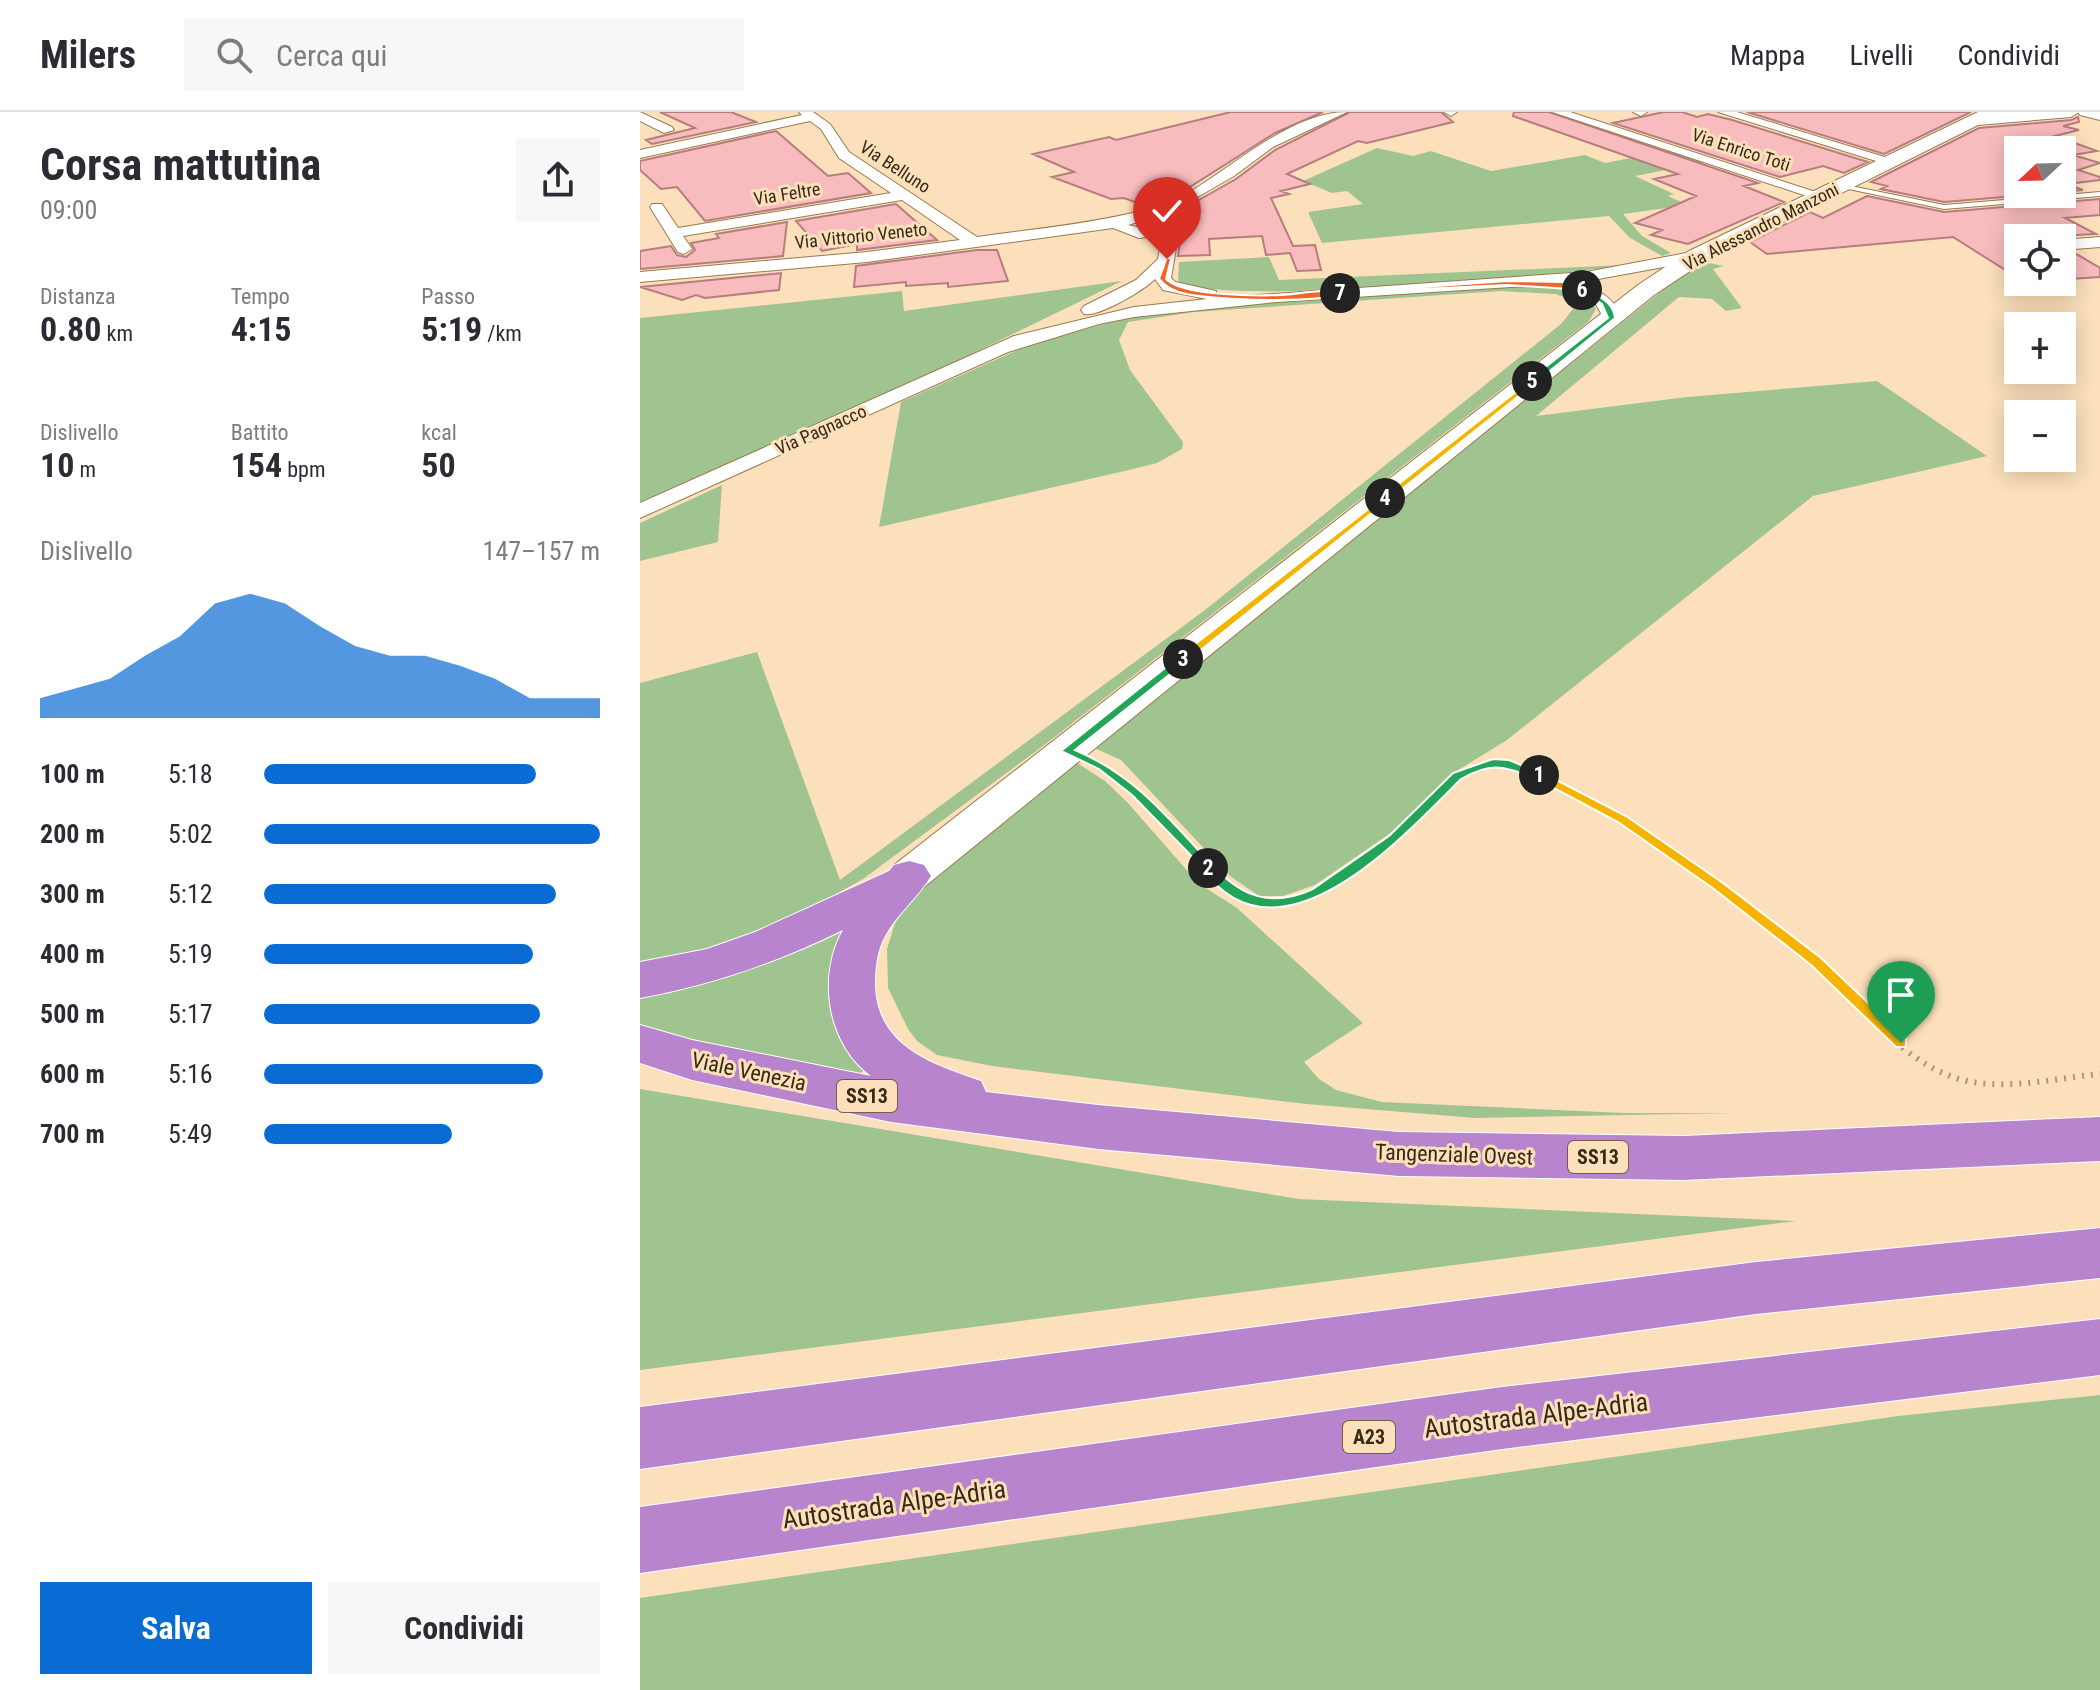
<!DOCTYPE html>
<html lang="it">
<head>
<meta charset="utf-8">
<style>
  body { margin:0; font-family:"Roboto Condensed",sans-serif; background:#f7f7f7; color:#2b2b33; height:100vh; display:flex; flex-direction:column; font-size:30px; white-space:nowrap }
  * { box-sizing:border-box; margin:0 }
  p { font-size:26px; color:#7c7c81 }
  .icon { flex:none; width:44px; height:44px; fill:none; stroke:currentColor; stroke-width:2; stroke-linecap:round; stroke-linejoin:round }
  .map { position:relative; flex:1; overflow:hidden }
  .sheet { display:flex; flex-direction:column; background:#fff; width:640px }
  .sheet>* { flex:none }
  .needle { width:52px; rotate:248deg }
  .buttons { position:absolute; left:1364px; top:24px; display:grid; gap:16px }
  .buttons a { display:grid; place-items:center; width:72px; height:72px; border-radius:0px; background:#fff; box-shadow:0 4px 20px #0003; font-size:40px }
  .pin { position:absolute; display:grid; place-items:center; width:68px; height:68px; color:#fff; margin:-82px -34px; border-radius:50% 50% 50% 0; rotate:-45deg; box-shadow:0 0 8px #0007 }
  .pin .icon { rotate:45deg }
  .km { position:absolute; width:40px; height:40px; margin:-20px; border-radius:50%; background:#222; color:#fff; font-size:22px; line-height:40px; text-align:center }
  .round { display:grid; place-items:center; flex:none; width:84px; height:84px; border-radius:0px; background:#f7f7f7 }
  .overview { display:flex; align-items:center; justify-content:space-between; height:136px; padding:0 40px }
  h1 { font-size:44px; font-weight:700; line-height:60px }
  .metrics { display:grid; grid-template-columns:repeat(3,1fr); gap:12px; height:136px; padding:8px 40px }
  .metrics div { display:grid; align-content:center }
  .metrics b { font-size:34px; font-weight:700 }
  .metrics small { font-size:22px; font-weight:400 }
  .metrics p { font-size:22px }
  .chart { height:224px; padding:16px 40px }
  .chart p { display:flex; justify-content:space-between }
  .chart svg { width:100%; height:144px; margin-top:8px; fill:#096cd4; opacity:.7 }
  .button { display:flex; gap:16px; margin-top:auto; padding:16px 40px }
  .button a { flex:1; height:92px; border-radius:0px; background:#096cd4; color:#fff; font-size:32px; font-weight:700; line-height:92px; text-align:center }
  .button a+a { background:#f7f7f7; color:#2b2b33 }
  ul { padding:0 40px; list-style:none; font-size:26px }
  li { display:grid; grid-template-columns:128px 96px 1fr; align-items:center; height:60px }
  li i { height:20px; border-radius:10px; background:#096cd4 }
  header { display:flex; align-items:center; gap:48px; box-sizing:border-box; height:112px; padding:0 40px; background:#fff; border-bottom:2px solid #e1e1e2 }
  header strong { font-size:38px }
  nav { display:flex; gap:44px; margin-inline-start:auto; font-size:28px }
  .search { width:560px; height:72px; background:#f7f7f7; display:flex; align-items:center; gap:20px; box-sizing:border-box; padding:0 28px; border-radius:0px; color:#7c7c81; font-size:30px }
  main { display:flex; flex:1; min-height:0 }
  .map>svg:first-child { display:block }
  .green { fill:#a0c490 }
  .building { fill:#f9bcbe; stroke:#b67d7f; stroke-width:2 }
  .lines { fill:none; stroke-linecap:round; stroke-linejoin:round }
  .lane-casing { stroke:#997a4e; stroke-width:2 }
  .street-casing { stroke:#997a4e; stroke-width:2 }
  .secondary-casing { stroke:#997a4e; stroke-width:2 }
  .highway-casing { stroke:#fff; stroke-width:2 }
  .path-far1 { stroke:#ac9678; stroke-width:4; stroke-dasharray:2 5; stroke-linecap:butt }
  .path { stroke:#ac9678; stroke-width:6; stroke-dasharray:2 7; stroke-linecap:butt }
  .lane { fill:#fff; fill-rule:evenodd }
  .street { fill:#fff; fill-rule:evenodd }
  .secondary { fill:#fff; fill-rule:evenodd }
  .highway { fill:#b884cd; fill-rule:evenodd }
  .split-1 { fill:#f5b400; stroke:#fff; stroke-width:2 }
  .split-2 { fill:#22a559; stroke:#fff; stroke-width:2 }
  .split-3 { fill:#22a559; stroke:#fff; stroke-width:2 }
  .split-4 { fill:#f5b400; stroke:#fff; stroke-width:2 }
  .split-5 { fill:#f5b400; stroke:#fff; stroke-width:2 }
  .split-6 { fill:#22a559; stroke:#fff; stroke-width:2 }
  .split-7 { fill:#f0652b; stroke:#fff; stroke-width:2 }
  .split-8 { fill:#f0652b; stroke:#fff; stroke-width:2 }
  .labels { text-anchor:middle; stroke-width:6; stroke-linejoin:round; paint-order:stroke }
  .far-street-label { font-size:18px; fill:#362916; stroke:#fce0bb }
  .shield { fill:#fce0bb; stroke:#716048; stroke-width:2 }
  .shield-label { font-size:20px; font-weight:bold; fill:#362916 }
  .street-label { font-size:22px; fill:#362916; stroke:#fce0bb }
  .near-street-label { font-size:26px; fill:#362916; stroke:#fce0bb }
</style>
</head>
<body>
<header>
<strong>Milers</strong>
<div class="search"><svg class="icon" aria-label="search" viewBox="0 0 24 24"><circle cx="10" cy="10" r="6"/><path d="M15 15l6 6"/></svg>Cerca qui</div>
<nav><a>Mappa</a><a>Livelli</a><a>Condividi</a></nav>
</header>
<main>
<section class="sheet">
<div class="overview"><div><h1>Corsa mattutina</h1><p>09:00</p></div><a class="round"><svg class="icon" aria-label="share" viewBox="0 0 24 24"><path d="M12 15V3M7 8l5-5 5 5M5 13v7h14v-7"/></svg></a></div>
<div class="metrics">
<div><p>Distanza</p><b>0.80<small> km</small></b></div>
<div><p>Tempo</p><b>4:15</b></div>
<div><p>Passo</p><b>5:19<small> /km</small></b></div>
</div>
<div class="metrics">
<div><p>Dislivello</p><b>10<small> m</small></b></div>
<div><p>Battito</p><b>154<small> bpm</small></b></div>
<div><p>kcal</p><b>50</b></div>
</div>
<div class="chart"><p><span>Dislivello</span>147–157 m</p>
<svg viewBox="0 0 160 44" preserveAspectRatio="none"><path d="M0 44V38L10 35L20 32L30 25L40 19L50 9L60 6L70 9L80 16L90 22L100 25L110 25L120 28L130 32L140 38L150 38L160 38V44z"/></svg>
</div>
<ul>
<li><b>100 m</b>5:18<i style="width:81%"></i></li>
<li><b>200 m</b>5:02<i style="width:100%"></i></li>
<li><b>300 m</b>5:12<i style="width:87%"></i></li>
<li><b>400 m</b>5:19<i style="width:80%"></i></li>
<li><b>500 m</b>5:17<i style="width:82%"></i></li>
<li><b>600 m</b>5:16<i style="width:83%"></i></li>
<li><b>700 m</b>5:49<i style="width:56%"></i></li>
</ul>
<div class="button"><a>Salva</a><a>Condividi</a></div>
</section>
<div class="map">
<svg width="1460" height="1578" viewBox="0 0 1460 1578">
  <rect width="100%" height="100%" fill="#fce0bb"/>
  <path class="green" d="M 737,36 L 773,44 L 791,39 L 851,59 L 945,43 L 965,51 L 1032,38 L 1067,50 L 995,64 L 1034,82 L 1028,84 L 1048,93 L 983,102 L 1002,124 L 1031,141 L 1022,144 L 990,126 L 969,104 L 682,131 L 668,100 L 723,92 L 707,79 L 692,81 L 663,69 Z
    M 629,145 L 639,168 L 986,153 C 920,163 581,196 538,169 L 539,150 Z
    M 1059,149 L 1084,154 L 1073,157 L 1102,196 L 1086,199 L 1072,187 L 1039,185 L 896,304 L 1047,285 L 1237,269 L 1347,344 L 1173,384 L 867,628 L 815,660 L 752,720 L 675,773 L 643,784 L 619,784 L 590,764 L 481,648 L 452,635 Z
    M 482,169 L 315,250 L 0,393 L 0,206 L 262,179 L 264,199 Z
    M 888,173 C 910,174 943,176 956,197 L 949,209 L 403,634 L 223,767 L 150,808 L 63,840 L 0,853 L 0,571 L 117,540 L 200,768 L 565,498 L 921,212 L 933,197 L 924,185 L 915,182 L 861,179 L 554,200 L 488,210 L 479,228 L 490,258 L 543,330 L 542,337 L 517,351 L 489,358 L 239,415 L 261,290 L 384,235 L 491,204 L 574,193 Z
    M 82,373 L 78,430 L 0,449 L 0,411 Z
    M 434,649 L 465,669 L 488,691 L 558,771 L 597,796 L 723,911 L 664,950 L 679,967 L 696,978 L 742,990 L 984,1001 L 1095,1001 L 835,1006 L 666,992 L 352,954 L 297,943 L 277,929 L 268,917 L 248,876 L 247,837 L 259,798 L 284,766 Z
    M 204,811 L 196,839 L 228,954 L 220,962 L 86,936 L 0,914 L 0,876 Z
    M 0,977 L 659,1087 L 1156,1109 L 0,1258 Z
    M 1460,1283 L 1460,1578 L 0,1578 L 0,1486 L 1258,1304 Z"/>
  <path class="building" d="M 20,0 L 91,0 L 116,10 L 12,32 L 6,28 L 55,16 Z
    M 591,0 L 683,0 L 635,21 L 534,85 L 500,92 L 484,86 L 471,87 L 412,65 L 434,60 L 393,42 L 469,25 L 476,28 Z
    M 710,0 L 801,0 L 813,10 L 727,31 L 718,29 L 647,62 L 670,72 L 641,79 L 649,82 L 631,86 L 653,134 L 675,133 L 681,158 L 657,159 L 650,141 L 626,143 L 622,124 L 569,127 L 570,143 L 538,144 L 543,112 L 536,101 L 596,67 L 635,38 Z
    M 874,0 L 909,0 L 1118,71 L 1104,74 L 1144,90 L 1048,132 L 1011,123 L 1022,118 L 995,111 L 1056,84 L 1014,67 L 1038,62 L 873,4 Z
    M 1024,0 L 1042,0 L 1057,5 L 1068,2 L 1092,8 L 1228,50 L 1204,61 L 1183,54 L 1140,65 L 973,11 Z
    M 1107,0 L 1331,0 L 1244,42 Z
    M 1438,5 L 1439,10 L 1423,14 L 1439,18 L 1415,24 L 1457,39 L 1433,43 L 1460,51 L 1438,58 L 1460,65 L 1460,68 L 1427,72 L 1443,78 L 1422,80 L 1422,38 L 1378,38 L 1378,82 L 1400,82 L 1304,90 L 1241,77 L 1247,74 L 1231,70 L 1339,16 L 1431,8 Z
    M 136,19 L 188,64 L 208,61 L 231,81 L 65,109 L 37,75 L 21,77 L 0,58 L 0,49 Z
    M 1227,84 L 1304,100 L 1460,87 L 1460,103 L 1425,106 L 1456,122 L 1378,126 L 1378,166 L 1313,125 L 1127,142 L 1110,130 L 1170,100 L 1183,106 Z
    M 256,92 L 297,128 L 217,138 L 217,132 L 182,139 L 156,109 Z
    M 147,110 L 143,144 L 0,157 L 0,139 L 31,134 L 37,143 L 46,145 L 55,138 L 51,131 L 79,126 L 76,122 Z
    M 337,138 L 357,138 L 368,169 L 308,175 L 308,171 L 266,174 L 266,170 L 214,175 L 216,154 Z
    M 1433,140 L 1460,156 L 1460,165 L 1430,167 L 1422,162 L 1422,141 Z
    M 141,161 L 139,178 L 65,186 L 56,183 L 42,188 L 0,175 Z"/>
  <g class="lines">
    <defs>
      <path id="lane" d="M 1201,72 L 1304,93 L 1460,80 L 1460,84 L 1304,97 L 1199,75 Z"/>
      <path id="street" d="M 0,0 L 32,15 L 34,18 L 24,21 L 0,9 Z
        M 159,0 L 173,0 L 190,12 L 209,40 L 337,125 C 387,118 439,113 488,102 C 499,99 513,99 524,94 C 580,69 644,0 707,0 L 633,35 L 594,64 L 528,102 L 536,104 L 540,112 L 531,166 L 535,170 L 576,179 L 576,186 L 946,160 L 1057,139 L 1065,144 L 1057,149 L 936,171 C 957,177 974,184 981,206 L 972,211 L 966,210 L 955,191 L 916,172 L 637,190 L 494,205 L 459,212 L 368,240 L 0,406 L 0,391 L 374,224 L 494,195 L 567,187 L 523,178 L 515,167 C 503,179 459,205 444,202 L 441,198 L 444,194 L 496,168 L 518,147 L 522,123 L 499,126 L 473,116 L 227,150 L 0,170 L 0,160 L 227,140 L 320,128 L 262,88 L 43,124 L 52,137 L 44,142 L 38,140 L 10,95 L 12,92 L 22,92 L 38,116 L 251,81 L 199,46 L 181,17 L 170,9 L 0,46 L 0,38 L 162,3 ZM 507,107 L 525,111 L 506,117 L 488,113 Z
        M 804,0 L 817,0 L 811,4 Z
        M 912,0 L 930,0 L 1188,84 L 1181,88 L 1176,87 Z
        M 993,0 L 1007,0 L 1001,4 Z
        M 1078,0 L 1097,0 L 1261,50 L 1249,53 Z
        M 1438,0 L 1460,0 L 1460,8 L 1440,3 Z
        M 1460,125 L 1460,135 L 1422,138 L 1422,128 Z"/>
      <path id="secondary" d="M 1338,0 L 1439,0 L 1431,5 L 1338,13 L 1065,149 L 1014,183 L 284,775 L 269,779 L 254,775 L 247,764 L 254,753 L 998,173 L 1049,139 Z"/>
      <path id="highway" d="M 269,749 L 284,753 L 291,764 C 278,785 257,802 245,824 C 237,838 235,856 235,872 C 236,934 291,952 341,969 L 346,980 L 458,993 L 759,1020 L 1044,1024 L 1460,1005 L 1460,1049 L 1044,1068 L 759,1064 L 458,1037 L 251,1010 L 52,968 L 0,951 L 0,913 L 52,928 L 231,964 C 187,932 177,864 203,818 C 138,850 71,873 0,886 L 0,850 L 67,837 L 115,820 L 249,759 L 254,753 Z
        M 1460,1116 L 1460,1166 L 1116,1202 L 0,1357 L 0,1295 L 1116,1150 Z
        M 1460,1207 L 1460,1263 L 862,1337 L 0,1461 L 0,1395 L 862,1275 Z"/>
    </defs>
    <use href="#lane" class="lane-casing"/>
    <use href="#street" class="street-casing"/>
    <use href="#secondary" class="secondary-casing"/>
    <use href="#highway" class="highway-casing"/>
    <path class="path-far1" d="M 457,652 L 496,680 L 588,778 L 611,787 L 629,789
      M 638,789 L 656,786 L 697,769 L 754,727 L 819,663 L 851,650 L 886,656 L 954,692 L 1025,737 L 1096,789"/>
    <path class="path" d="M 611,787 L 634,789 L 654,787
      M 1094,787 C 1121,808 1150,827 1176,850 C 1221,891 1263,955 1327,969 C 1370,978 1417,966 1460,962"/>
    <use href="#lane" class="lane"/>
    <use href="#street" class="street"/>
    <use href="#secondary" class="secondary"/>
    <use href="#highway" class="highway"/>
  </g>
  <path class="split-1" d="M 899,659 L 986,704 L 1083,771 L 1181,846 L 1266,927 L 1266,935 L 1256,935 L 1171,853 L 1074,777 L 978,710 L 895,666 L 895,660 Z"/>
  <path class="split-2" d="M 853,647 L 869,648 L 905,663 L 899,667 C 865,656 855,648 821,667 C 763,725 638,863 562,756 L 563,753 L 572,753 C 602,785 631,796 673,777 L 749,724 L 813,661 Z"/>
  <path class="split-3" d="M 540,544 L 549,547 L 435,638 C 495,663 529,707 572,753 L 574,756 L 568,761 L 492,683 L 459,657 L 421,639 Z"/>
  <path class="split-4" d="M 745,384 L 748,388 L 547,549 L 540,549 L 540,544 Z"/>
  <path class="split-5" d="M 892,267 L 895,271 L 748,388 L 742,388 L 742,385 Z"/>
  <path class="split-6" d="M 944,176 C 958,184 973,189 975,206 L 895,271 L 889,271 L 889,268 L 968,206 L 962,192 L 939,178 Z"/>
  <path class="split-7" d="M 867,169 L 924,170 L 945,178 L 867,173 L 697,181 Z"/>
  <path class="split-8" d="M 527,145 L 531,147 L 526,167 C 542,184 617,184 642,183 C 660,182 687,176 704,181 C 676,192 578,188 546,182 C 535,180 527,176 519,167 Z"/>
  <g class="labels">
    <g class="far-street-label">
      <text transform="translate(1101 38) rotate(18)" y="6">Via Enrico Toti</text>
      <text transform="translate(255 55) rotate(33)" y="6">Via Belluno</text>
      <text transform="translate(147 82) rotate(-9)" y="6">Via Feltre</text>
      <text transform="translate(1121 115) rotate(-27)" y="6">Via Alessandro Manzoni</text>
      <text transform="translate(221 124) rotate(-6)" y="6">Via Vittorio Veneto</text>
      <text transform="translate(181 318) rotate(-24)" y="6">Via Pagnacco</text>
    </g>
    <g class="shield">
      <rect x="197" y="968" width="60" height="32" rx="6"/>
      <rect x="928" y="1029" width="60" height="32" rx="6"/>
      <rect x="703" y="1309" width="52" height="32" rx="6"/>
    </g>
    <g class="shield-label">
      <text x="227" y="991">SS13</text>
      <text x="958" y="1052">SS13</text>
      <text x="729" y="1332">A23</text>
    </g>
    <g class="street-label">
      <text transform="translate(109 959) rotate(12)" y="8">Viale Venezia</text>
      <text transform="translate(814 1042) rotate(2)" y="8">Tangenziale Ovest</text>
    </g>
    <g class="near-street-label">
      <text transform="translate(896 1303) rotate(-7)" y="9">Autostrada Alpe-Adria</text>
      <text transform="translate(254 1392) rotate(-8)" y="9">Autostrada Alpe-Adria</text>
    </g>
  </g>
</svg>
<div class="buttons">
<a><svg class="needle" viewBox="-14 -14 28 28"><path d="M0-13l5 13h-10z" fill="#e53935"/><path d="M0 13l5-13h-10z" fill="#7c7c81"/></svg></a>
<a><svg class="icon" aria-label="locate" viewBox="0 0 24 24"><circle cx="12" cy="12" r="6"/><path d="M12 2v4M12 18v4M2 12h4M18 12h4"/></svg></a>
<a>+</a>
<a>−</a>
</div>
<div class="pin" style="left:1261px;top:931px;background:#1e9e55"><svg class="icon" aria-label="arrive" viewBox="0 0 24 24"><path d="M6 21V4h12l-3 4 3 4H6"/></svg></div>
<div class="pin" style="left:527px;top:147px;background:#d93025"><svg class="icon" aria-label="check" viewBox="0 0 24 24"><path d="M5 12l5 5 9-10"/></svg></div>
<b class="km" style="left:899px;top:663px">1</b>
<b class="km" style="left:568px;top:756px">2</b>
<b class="km" style="left:543px;top:547px">3</b>
<b class="km" style="left:745px;top:386px">4</b>
<b class="km" style="left:892px;top:269px">5</b>
<b class="km" style="left:942px;top:178px">6</b>
<b class="km" style="left:700px;top:181px">7</b>
</div>
</main>
</body>
</html>
